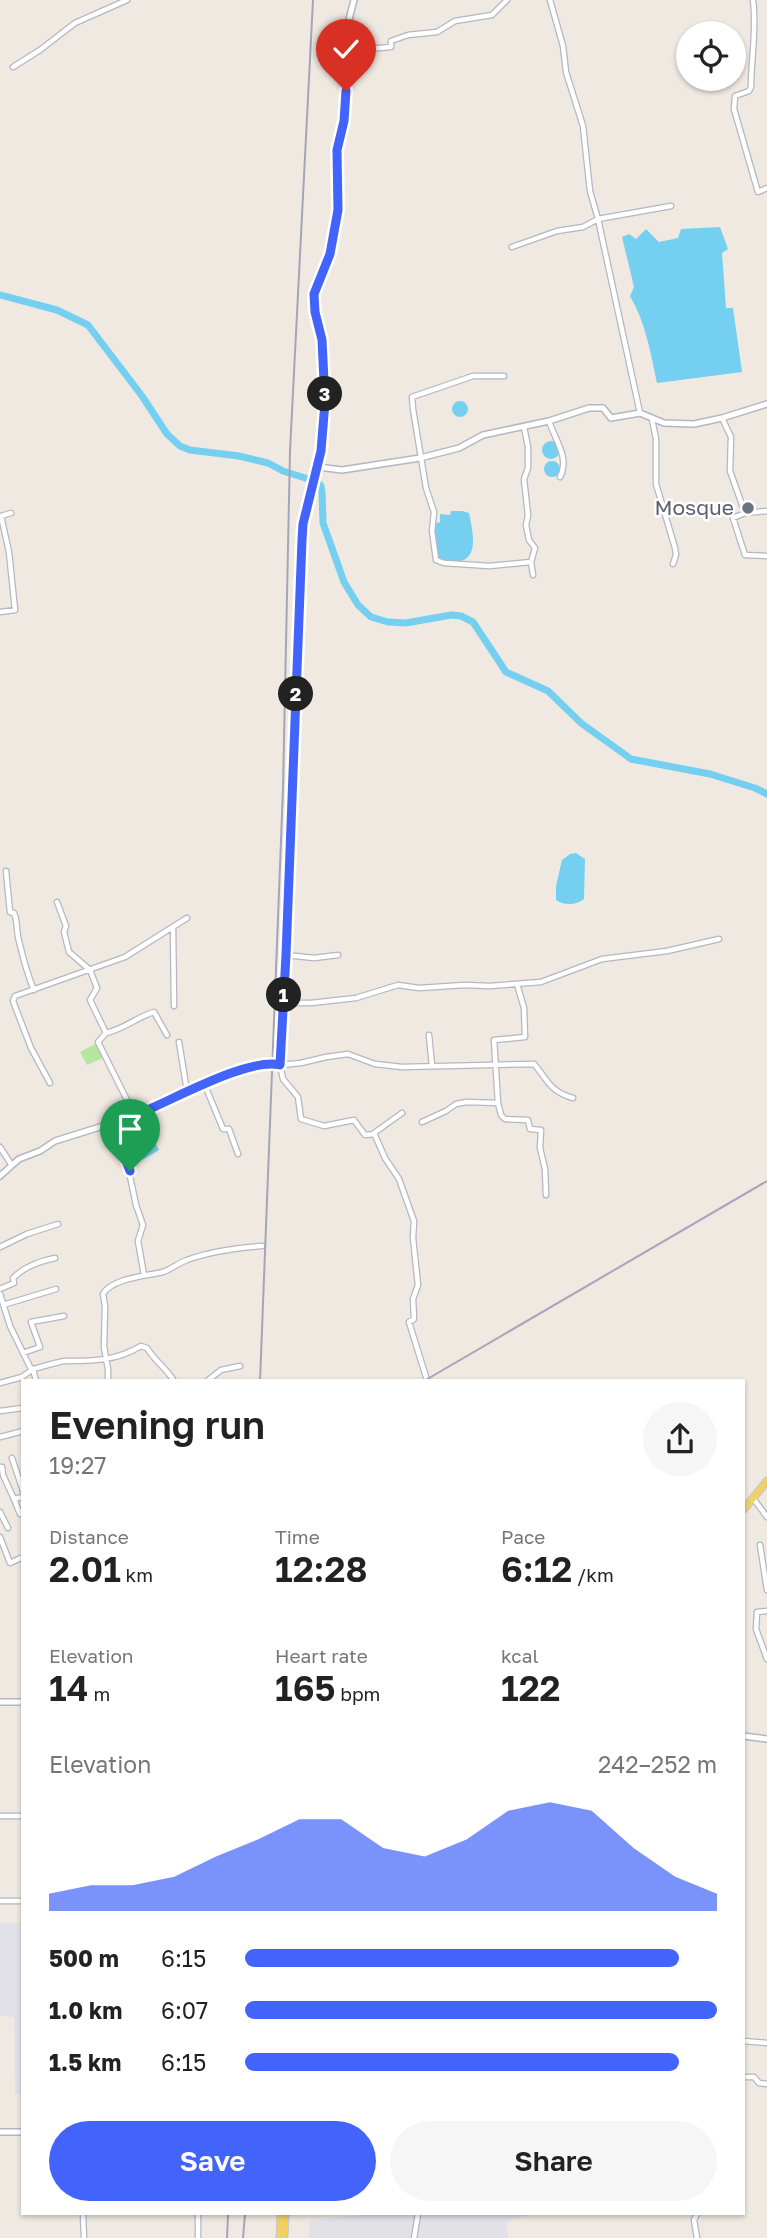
<!DOCTYPE html>
<html lang="en">
<head>
<meta charset="utf-8">
<style>
  body { margin:0; font-family:"Golos Text",sans-serif; background:#f6f6f6; color:#222; height:100vh; display:flex; flex-direction:column; font-size:26px; white-space:nowrap }
  * { box-sizing:border-box; margin:0 }
  p { font-size:23px; color:#767676 }
  .icon { flex:none; width:38px; height:38px; fill:none; stroke:currentColor; stroke-width:2; stroke-linecap:round; stroke-linejoin:round }
  .map { position:relative; flex:1; overflow:hidden }
  .sheet { position:absolute; left:21px; top:1379px; width:724px; height:836px; display:flex; flex-direction:column; background:#fff; border-radius:0px; box-shadow:0 2px 5px #0004 }
  .sheet>* { flex:none }
  .buttons { position:absolute; left:676px; top:21px; display:grid; gap:14px }
  .buttons a { display:grid; place-items:center; width:70px; height:70px; border-radius:50%; background:#fff; box-shadow:0 2px 5px #0004; font-size:35px }
  .pin { position:absolute; display:grid; place-items:center; width:60px; height:60px; color:#fff; margin:-72px -30px; border-radius:50% 50% 50% 0; rotate:-45deg; box-shadow:0 0 7px #0007 }
  .pin .icon { rotate:45deg }
  .km { position:absolute; width:35px; height:35px; margin:-18px; border-radius:50%; background:#222; color:#fff; font-size:19px; line-height:35px; text-align:center }
  .round { display:grid; place-items:center; flex:none; width:74px; height:74px; border-radius:37px; background:#f6f6f6 }
  .overview { display:flex; align-items:center; justify-content:space-between; height:119px; padding:0 28px }
  h1 { font-size:38px; font-weight:600; line-height:52px }
  .stats { display:grid; grid-template-columns:repeat(3,1fr); gap:10px; height:119px; padding:7px 28px }
  .stats div { display:grid; align-content:center }
  .stats b { font-size:35px; font-weight:600 }
  .stats small { font-size:19px; font-weight:400 }
  .stats p { font-size:19px }
  .chart { height:196px; padding:14px 28px }
  .chart p { display:flex; justify-content:space-between }
  .chart svg { width:100%; height:126px; margin-top:7px; fill:#4264fb; opacity:.7 }
  .cta { display:flex; gap:14px; margin-top:auto; padding:14px 28px }
  .cta a { flex:1; height:80px; border-radius:42px; background:#4264fb; color:#fff; font-size:28px; font-weight:600; line-height:80px; text-align:center }
  .cta a+a { background:#f6f6f6; color:#222 }
  ul { padding:0 28px; list-style:none; font-size:23px }
  li { display:grid; grid-template-columns:112px 84px 1fr; align-items:center; height:52px }
  li i { height:18px; border-radius:9px; background:#4264fb }
  .map>svg:first-child { display:block }
  .industrial { fill:#e3e1e8 }
  .green { fill:#b6e59e }
  .water { fill:#75cff0 }
  .lines { fill:none; stroke-linecap:round; stroke-linejoin:round }
  .river { stroke:#75cff0; stroke-width:7 }
  .minor-casing { stroke:#b4b7c1; stroke-width:7 }
  .tertiary-casing { stroke:#b4b7c1; stroke-width:8 }
  .primary-casing { stroke:#c9c9c9; stroke-width:9 }
  .minor { stroke:#fff; stroke-width:4.5 }
  .tertiary { stroke:#fff; stroke-width:5 }
  .primary { stroke:#f2d163; stroke-width:6 }
  .rail { stroke:#a3a6b8; stroke-width:2 }
  .route-casing { stroke:#fff; stroke-width:14 }
  .route { stroke:#4264fb; stroke-width:9 }
  .worship-dot { fill:#6b7280; stroke:#fff; stroke-width:2.5 }
  .labels { text-anchor:middle; stroke-width:5; stroke-linejoin:round; paint-order:stroke }
  .worship-label { font-size:21px; fill:#5b616d; stroke:#fff; text-anchor:end }
</style>
</head>
<body>
<div class="map">
<svg width="767" height="2238" viewBox="0 0 767 2238">
  <rect width="100%" height="100%" fill="#efe9e1"/>
  <path class="industrial" d="M 0,1923 L 23,1923 L 23,2094 L 15,2094 L 14,2017 L 0,2016 Z
    M 369,2214 L 529,2214 L 507,2222 L 508,2238 L 309,2238 L 309,2221 Z"/>
  <path class="green" d="M 95,1044 L 103,1058 L 87,1065 L 80,1052 Z"/>
  <path class="water" d="M 720,227 L 728,249 L 722,253 L 726,308 L 733,308 L 742,372 L 657,383 C 651,354 645,321 630,296 L 634,287 L 622,237 L 629,234 L 636,239 L 646,229 L 659,242 L 678,238 L 681,229 Z
    M452 409a8 8 0 1 1 16 0a8 8 0 1 1-16 0Z
    M542 450a9 9 0 1 1 18 0a9 9 0 1 1-18 0Z
    M544 469a8 8 0 1 1 16 0a8 8 0 1 1-16 0Z
    M 451,511 L 462,511 L 469,513 C 475,541 480,570 439,560 L 434,535 L 434,524 L 440,522 L 440,514 L 450,515 Z
    M 576,853 L 585,859 L 584,899 C 577,905 564,906 556,900 L 556,886 L 562,860 L 570,854 Z
    M 147,1129 L 159,1150 L 142,1160 L 133,1150 L 130,1139 Z"/>
  <g class="lines">
    <path class="river" d="M 0,295 L 57,310 L 88,325 L 142,396 L 167,434 L 180,446 L 190,450 L 239,456 L 268,463 L 283,471 L 318,482 L 321,486 L 322,492 L 323,523 L 344,582 L 358,605 L 371,617 L 388,622 L 406,623 L 451,615 L 461,616 L 473,622 L 506,672 L 548,691 L 581,723 L 631,759 L 710,774 L 755,788 L 767,794"/>
    <defs>
      <path id="minor" d="M 753,0 C 757,30 751,58 751,87 L 749,91 L 735,96 L 734,109 L 758,192 L 767,188
        M 344,51 L 391,47 L 391,41 L 408,35 L 437,32 L 455,21 L 492,15 L 507,0
        M 13,67 L 40,50 L 75,23 L 127,0
        M 512,247 L 557,231 L 583,227 L 598,219 L 590,191 L 583,126 L 566,72 L 563,46 L 550,0
        M 504,376 L 473,376 L 412,397 L 413,409 L 426,488 L 434,512 L 432,531 L 436,560 L 444,563 L 489,566 L 531,562
        M 640,413 L 598,219 L 671,206
        M 722,418 L 731,437 L 730,471 L 745,513 L 733,518 L 745,555 L 767,556
        M 652,419 L 656,439 L 656,484 L 675,548 L 676,555 L 673,564
        M 549,421 C 555,440 570,458 560,477
        M 524,427 L 528,447 L 528,468 L 524,479 L 528,515 L 526,525 L 529,540 L 535,548 L 531,562 L 533,575
        M 745,513 L 767,511
        M 1,516 L 11,513
        M 0,612 L 15,610 L 9,552 L 1,516
        M 6,871 L 10,912 L 14,913 C 18,922 16,931 19,941 C 23,958 27,974 34,990
        M 57,902 L 66,926 L 64,932 L 69,952 L 90,970 L 97,988 L 90,1000 L 106,1033 L 98,1042 L 135,1116
        M 173,927 L 174,1006
        M 286,955 L 314,958 L 338,955
        M 284,1003 L 311,1003 L 356,998 L 398,985 L 419,988 L 465,985 L 490,986 L 541,982 L 602,959 L 667,951 L 719,939
        M 106,1033 C 124,1029 137,1017 154,1012 L 167,1035
        M 429,1035 L 432,1066
        M 179,1042 L 187,1091
        M 50,1083 L 31,1048 L 13,1001 L 15,996 L 125,957 L 187,918
        M 204,1083 L 223,1129 L 229,1129 L 238,1154
        M 498,1103 L 501,1115 L 505,1119 L 528,1120 L 530,1129 L 541,1130 L 540,1148 L 545,1169 L 546,1195
        M 402,1113 L 374,1133 L 385,1158 L 399,1179 L 414,1221 L 413,1238 L 418,1285 L 413,1299 L 414,1319 L 409,1322 L 426,1377
        M 422,1122 L 446,1111 L 456,1104 L 466,1102 L 498,1103 L 494,1040 L 525,1037 L 524,1008 L 517,984
        M 112,1123 L 126,1157 L 136,1205 L 143,1225 L 138,1241 L 144,1275
        M 375,1134 L 365,1135 L 354,1120 L 324,1126 L 301,1119 L 298,1097 L 283,1079 L 280,1065 L 301,1063 L 326,1057 L 348,1054 L 375,1064 L 402,1067 L 534,1064 C 547,1079 550,1092 573,1098
        M 0,1147 L 11,1164
        M 0,1247 L 27,1234 L 58,1224
        M 0,1289 L 14,1283 L 13,1278 C 24,1267 40,1261 55,1258
        M 0,1294 L 10,1326 L 30,1367 L 33,1369 L 22,1377 L 0,1383
        M 3,1305 L 56,1289
        M 23,1353 L 40,1347 L 31,1322 L 64,1316
        M 36,1381 L 33,1369 C 42,1367 59,1361 66,1361 C 93,1361 116,1361 141,1346 L 147,1348 C 154,1360 166,1368 174,1381
        M 108,1381 L 108,1369 L 104,1347 L 105,1306 L 103,1294 C 112,1278 147,1276 163,1272 C 172,1269 178,1263 187,1260 C 211,1251 236,1248 262,1246
        M 207,1381 L 221,1370 L 240,1366
        M 0,1411 L 23,1408
        M 0,1437 L 23,1431
        M 12,1458 L 23,1491
        M 0,1467 L 2,1467 L 3,1475 L 14,1499 L 23,1497
        M 753,1498 L 767,1517
        M 14,1499 L 20,1514
        M 0,1512 L 8,1528
        M 0,1537 L 10,1563 L 23,1557
        M 760,1545 L 767,1590
        M 767,1611 L 757,1612 L 756,1629 L 767,1659
        M 0,1816 L 23,1816
        M 0,1901 L 23,1901
        M 744,2041 L 767,2043
        M 744,2077 L 754,2077 L 759,2083 L 767,2084
        M 83,2214 L 84,2238
        M 198,2214 L 198,2238
        M 414,2238 L 418,2214
        M 697,2238 L 694,2220 L 697,2214"/>
      <path id="tertiary" d="M 318,467 L 342,470 L 420,458 L 459,448 L 483,435 L 549,421 L 589,408 L 603,408 L 611,418 L 640,413 L 664,423 L 694,424 L 722,418 L 767,404
        M 0,1176 L 19,1159 L 40,1151 L 55,1141 L 135,1116 L 204,1083 L 259,1065 L 273,1063 L 280,1065 L 286,955 L 302,540 L 323,439 L 324,388 L 321,335 L 315,312 L 314,294 L 330,254 L 338,210 L 337,150 L 344,121 L 346,105 L 345,35 L 354,0
        M 0,1702 L 23,1702
        M 744,1736 L 767,1739
        M 0,2132 L 23,2132"/>
      <path id="primary" d="M 744,1509 L 767,1481
        M 280,2238 L 281,2214
        M 284,2238 L 285,2214"/>
    </defs>
    <use href="#minor" class="minor-casing"/>
    <use href="#tertiary" class="tertiary-casing"/>
    <use href="#primary" class="primary-casing"/>
    <use href="#minor" class="minor"/>
    <use href="#tertiary" class="tertiary"/>
    <use href="#primary" class="primary"/>
    <path class="rail" d="M 260,1381 L 283,789 L 290,451 L 313,0
      M 424,1381 L 767,1181
      M 227,2238 L 228,2214
      M 243,2238 L 245,2214"/>
  </g>
  <g class="lines">
    <defs>
      <path id="route" d="M 130,1171 L 112,1122 C 121,1120 130,1118 138,1114 C 171,1101 248,1057 280,1065 L 286,955 L 302,540 L 303,524 L 321,451 L 325,402 L 322,340 L 315,312 L 314,294 L 330,254 L 338,210 L 337,150 L 344,121 L 346,91"/>
    </defs>
    <use href="#route" class="route-casing"/>
    <use href="#route" class="route"/>
  </g>
  <circle class="worship-dot" cx="748" cy="508" r="7"/>
  <g class="labels">
    <g class="worship-label">
      <text x="734" y="515">Mosque</text>
    </g>
  </g>
</svg>
<div class="buttons">
<a><svg class="icon" aria-label="locate" viewBox="0 0 24 24"><circle cx="12" cy="12" r="6"/><path d="M12 2v4M12 18v4M2 12h4M18 12h4"/></svg></a>
</div>
<div class="pin" style="left:130px;top:1171px;background:#1e9e55"><svg class="icon" aria-label="arrive" viewBox="0 0 24 24"><path d="M6 21V4h12l-3 4 3 4H6"/></svg></div>
<div class="pin" style="left:346px;top:91px;background:#d93025"><svg class="icon" aria-label="check" viewBox="0 0 24 24"><path d="M5 12l5 5 9-10"/></svg></div>
<b class="km" style="left:284px;top:995px">1</b>
<b class="km" style="left:296px;top:694px">2</b>
<b class="km" style="left:325px;top:394px">3</b>
<section class="sheet">
<div class="overview"><div><h1>Evening run</h1><p>19:27</p></div><a class="round"><svg class="icon" aria-label="share" viewBox="0 0 24 24"><path d="M12 15V3M7 8l5-5 5 5M5 13v7h14v-7"/></svg></a></div>
<div class="stats">
<div><p>Distance</p><b>2.01<small> km</small></b></div>
<div><p>Time</p><b>12:28</b></div>
<div><p>Pace</p><b>6:12<small> /km</small></b></div>
</div>
<div class="stats">
<div><p>Elevation</p><b>14<small> m</small></b></div>
<div><p>Heart rate</p><b>165<small> bpm</small></b></div>
<div><p>kcal</p><b>122</b></div>
</div>
<div class="chart"><p><span>Elevation</span>242–252 m</p>
<svg viewBox="0 0 160 44" preserveAspectRatio="none"><path d="M0 44V38L10 35L20 35L30 32L40 25L50 19L60 12L70 12L80 22L90 25L100 19L110 9L120 6L130 9L140 22L150 32L160 38V44z"/></svg>
</div>
<ul>
<li><b>500 m</b>6:15<i style="width:92%"></i></li>
<li><b>1.0 km</b>6:07<i style="width:100%"></i></li>
<li><b>1.5 km</b>6:15<i style="width:92%"></i></li>
</ul>
<div class="cta"><a>Save</a><a>Share</a></div>
</section>
</div>
</body>
</html>
